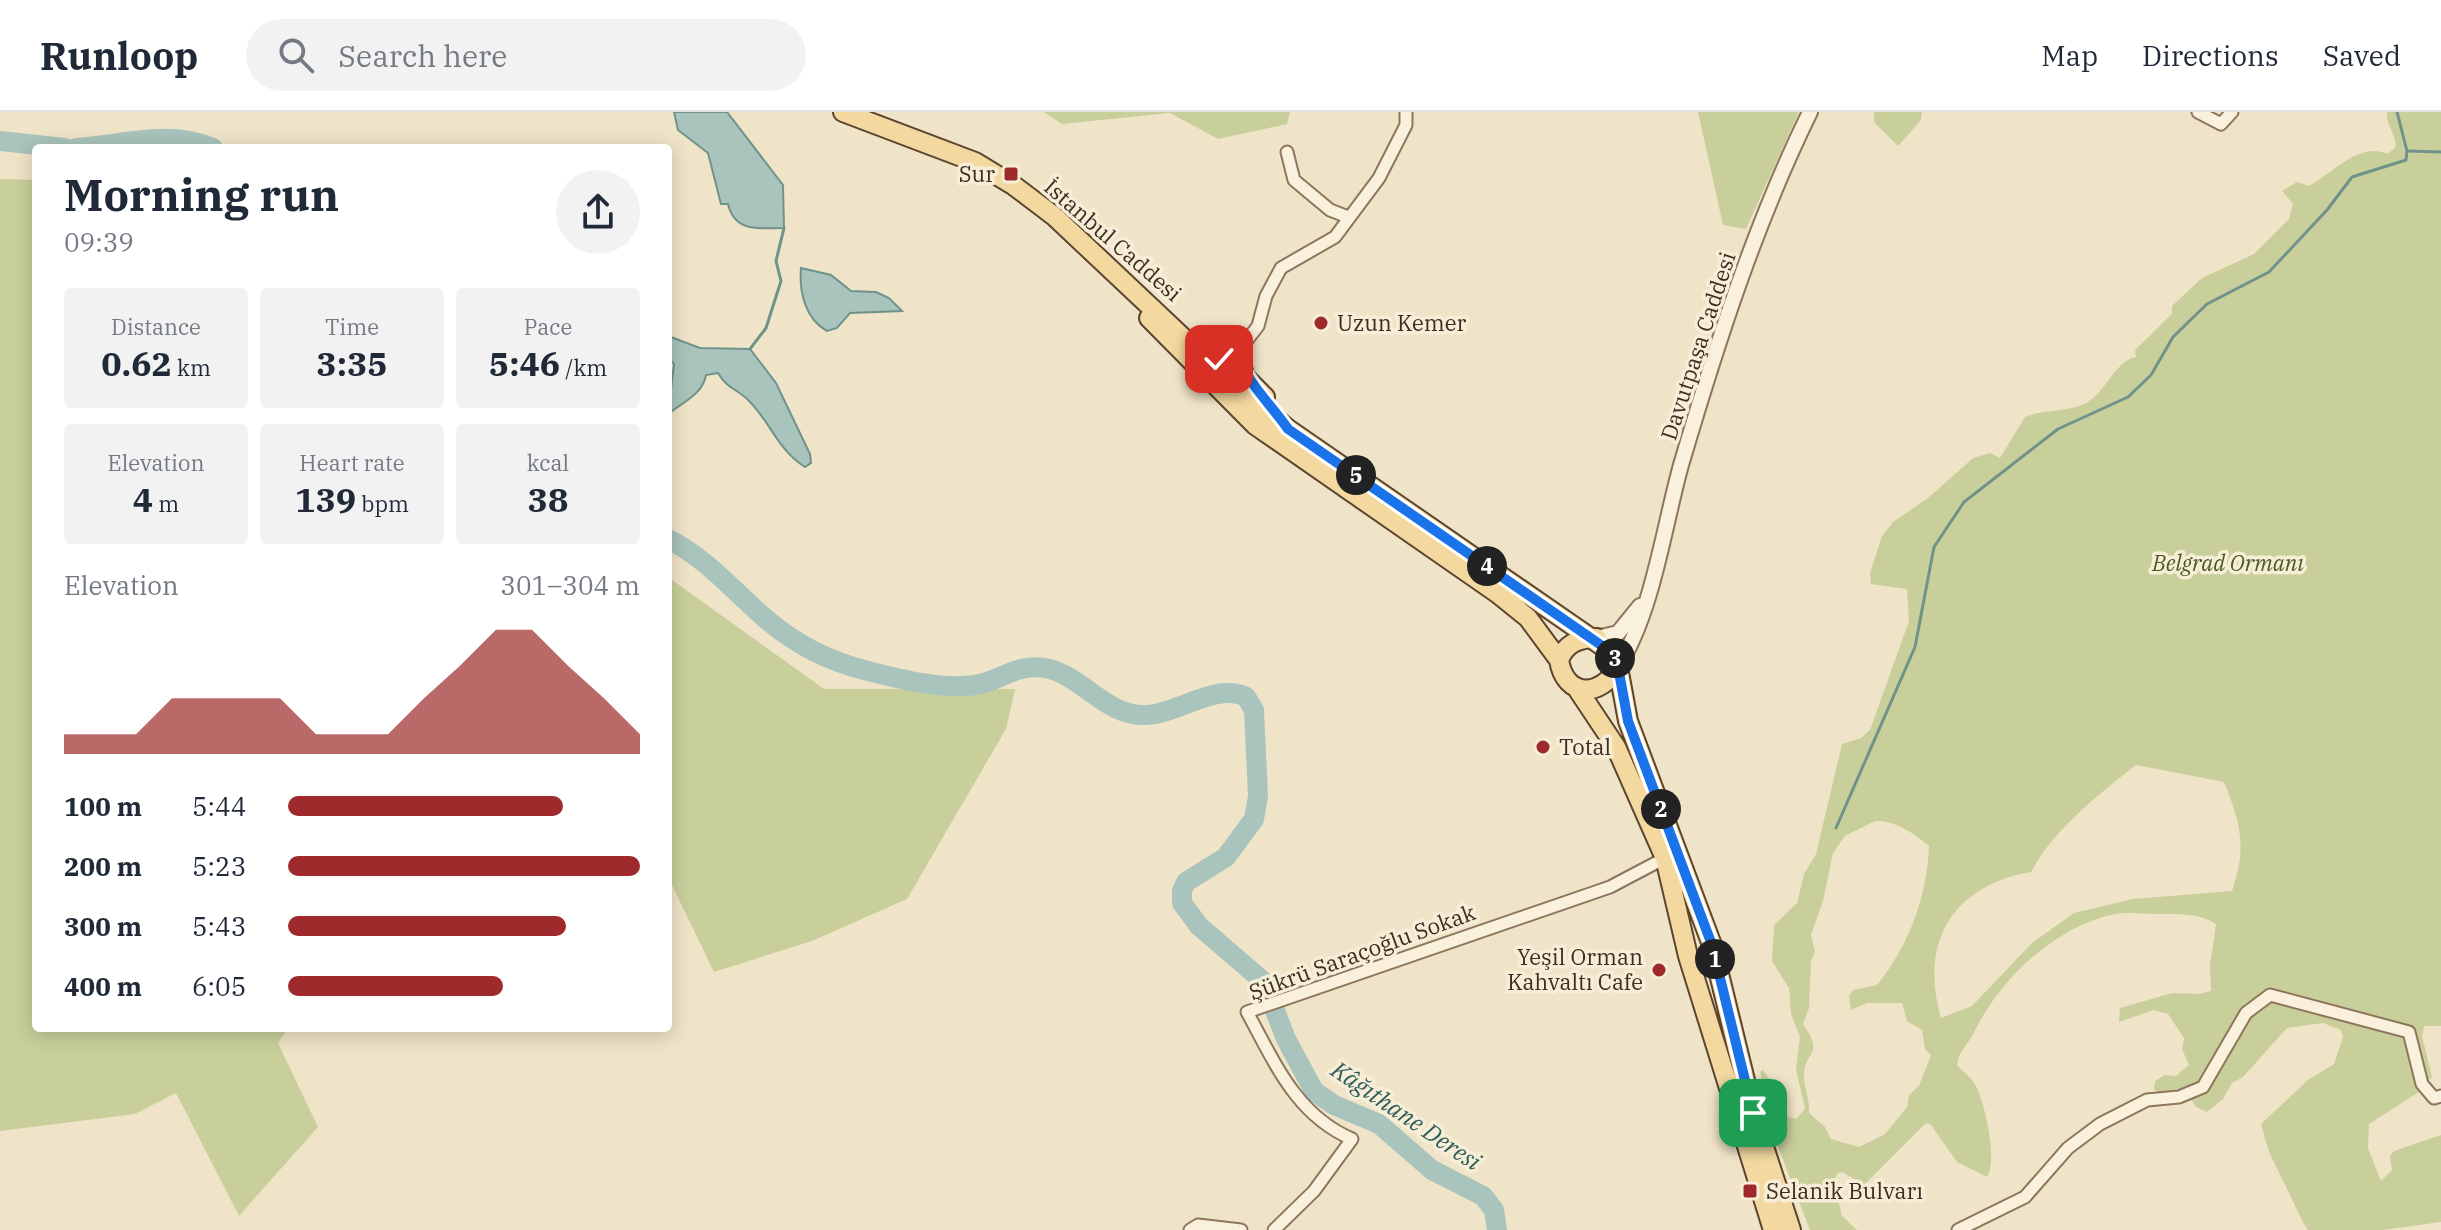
<!DOCTYPE html>
<html lang="en">
<head>
<meta charset="utf-8">
<style>
  body { margin:0; font-family:"IBM Plex Serif",serif; background:#f2f2f3; color:#1f2937; height:100vh; display:flex; flex-direction:column; font-size:30px; white-space:nowrap }
  * { box-sizing:border-box; margin:0 }
  p { font-size:26px; color:#747a83 }
  .icon { flex:none; width:44px; height:44px; fill:none; stroke:currentColor; stroke-width:2; stroke-linecap:round; stroke-linejoin:round }
  .map { position:relative; flex:1; overflow:hidden }
  .drawer { position:absolute; left:32px; top:32px; width:640px; height:888px; display:flex; flex-direction:column; background:#fff; border-radius:8px; box-shadow:0 4px 20px #0003 }
  .drawer>* { flex:none }
  .pin { position:absolute; display:grid; place-items:center; width:68px; height:68px; color:#fff; margin:-34px; border-radius:16px; box-shadow:0 4px 12px #0006 }
  .km { position:absolute; width:40px; height:40px; margin:-20px; border-radius:50%; background:#222; color:#fff; font-size:22px; line-height:40px; text-align:center }
  .round { display:grid; place-items:center; flex:none; width:84px; height:84px; border-radius:42px; background:#f2f2f3 }
  .head { display:flex; align-items:center; justify-content:space-between; height:136px; padding:0 32px }
  h1 { font-size:44px; font-weight:800; line-height:60px }
  .stats { display:grid; grid-template-columns:repeat(3,1fr); gap:12px; height:136px; padding:8px 32px }
  .stats div { display:grid; align-content:center; border-radius:8px; background:#f2f2f3; text-align:center }
  .stats b { font-size:34px; font-weight:800 }
  .stats small { font-size:22px; font-weight:400 }
  .stats p { font-size:22px }
  .chart { height:224px; padding:16px 32px }
  .chart p { display:flex; justify-content:space-between }
  .chart svg { width:100%; height:144px; margin-top:8px; fill:#9e2a2b; opacity:.7 }
  ul { padding:0 32px; list-style:none; font-size:26px }
  li { display:grid; grid-template-columns:128px 96px 1fr; align-items:center; height:60px }
  li i { height:20px; border-radius:10px; background:#9e2a2b }
  header { display:flex; align-items:center; gap:48px; box-sizing:border-box; height:112px; padding:0 40px; background:#fff; border-bottom:2px solid #e0e1e3 }
  header strong { font-size:38px }
  nav { display:flex; gap:44px; margin-inline-start:auto; font-size:28px }
  .search { width:560px; height:72px; background:#f2f2f3; display:flex; align-items:center; gap:20px; box-sizing:border-box; padding:0 28px; border-radius:44px; color:#747a83; font-size:30px }
  .map>svg:first-child { display:block }
  .green { fill:#c9cf9b; fill-rule:evenodd }
  .water { fill:#a9c4bc; stroke:#6f938a; stroke-width:2 }
  .lines { fill:none; stroke-linecap:round; stroke-linejoin:round }
  .stream { stroke:#6f938a; stroke-width:3 }
  .river { stroke:#a9c4bc; stroke-width:20 }
  .minor-casing { stroke:#8d765c; stroke-width:15 }
  .tertiary-casing { stroke:#8d765c; stroke-width:18 }
  .primary-casing { stroke:#5b4430; stroke-width:22 }
  .minor { stroke:#faf1dc; stroke-width:11 }
  .tertiary { stroke:#faf1dc; stroke-width:14 }
  .primary { stroke:#f3d9a0; stroke-width:18 }
  .route-casing { stroke:#fff; stroke-width:16 }
  .route { stroke:#1a73e8; stroke-width:10 }
  .poi-dot { fill:#9e2a2b; stroke:#f7eed8; stroke-width:3 }
  .labels { text-anchor:middle; stroke-width:7; stroke-linejoin:round; paint-order:stroke }
  .poi-label { font-size:22px; fill:#3d2e20; stroke:#f7eed8; text-anchor:start }
  .street-label { font-size:22px; fill:#3d2e20; stroke:#f7eed8 }
  .park-label { font-size:22px; font-style:italic; fill:#4d5a26; stroke:#f7eed8 }
  .water-label { font-size:24px; font-style:italic; fill:#2f5d5a; stroke:#f7eed8 }
</style>
</head>
<body>
<header>
<strong>Runloop</strong>
<div class="search"><svg class="icon" aria-label="search" viewBox="0 0 24 24"><circle cx="10" cy="10" r="6"/><path d="M15 15l6 6"/></svg>Search here</div>
<nav><a>Map</a><a>Directions</a><a>Saved</a></nav>
</header>
<div class="map">
<svg width="2441" height="1118" viewBox="0 0 2441 1118">
  <rect width="100%" height="100%" fill="#f0e4c8"/>
  <path class="green" d="M 1044,0 L 1290,0 L 1287,12 L 1218,27 L 1170,1 L 1062,12 Z
    M 1698,0 L 1799,0 L 1746,117 L 1723,113 Z
    M 1874,0 L 1922,0 L 1921,8 L 1898,34 L 1874,10 Z
    M 2387,0 L 2441,0 L 2441,914 L 2424,914 L 2422,924 L 2432,965 L 2416,982 L 2369,1012 L 2368,1036 L 2381,1069 L 2392,1058 L 2390,1044 L 2394,1039 L 2441,1023 L 2441,1110 L 2383,1118 L 2308,1118 L 2304,1112 L 2269,1040 L 2261,1012 L 2308,968 L 2334,952 L 2343,925 L 2341,918 L 2323,911 L 2287,916 L 2243,965 L 2232,971 L 2223,987 L 2207,1000 L 2196,995 L 2183,976 L 2158,981 L 2154,977 L 2155,969 L 2165,963 L 2176,964 L 2189,953 L 2182,937 L 2184,926 L 2168,902 L 2154,898 L 2119,910 L 2120,896 L 2172,881 L 2199,882 L 2211,879 L 2210,853 L 2216,812 C 2200,801 2177,802 2158,802 C 2144,802 2128,800 2115,802 C 2054,815 2000,867 1973,922 C 1967,934 1959,939 1957,953 C 1962,959 1971,965 1975,972 C 1985,991 1998,1047 1987,1065 L 1957,1050 L 1931,1013 L 1926,1011 L 1864,1073 L 1842,1060 L 1838,1061 L 1834,1069 L 1842,1104 L 1857,1118 L 1810,1118 L 1777,1032 L 1760,960 L 1763,958 L 1776,977 L 1784,1004 L 1796,1007 L 1805,997 L 1796,957 L 1800,925 L 1791,902 L 1789,876 L 1772,849 L 1774,813 L 1797,791 L 1804,762 L 1816,742 L 1842,632 L 1861,626 L 1870,618 L 1909,509 L 1907,477 L 1871,472 L 1870,461 L 1882,424 L 1893,410 L 1928,386 L 1973,346 L 1990,341 L 2000,346 L 2025,305 C 2044,297 2066,301 2086,291 C 2106,280 2115,249 2136,245 L 2135,238 L 2172,202 L 2172,194 L 2202,166 L 2254,142 L 2289,107 L 2293,92 L 2282,79 L 2297,70 L 2309,74 C 2331,63 2359,29 2387,42 L 2395,36 C 2398,24 2385,13 2387,0 ZM 2136,653 L 2224,670 C 2241,712 2247,736 2232,779 L 2133,787 L 2074,801 L 2032,831 L 1972,894 L 1941,906 C 1919,831 1952,773 2031,760 C 2055,716 2097,684 2136,653 ZM 1875,709 C 1895,708 1915,722 1929,734 C 1927,784 1909,834 1877,873 L 1853,878 L 1849,884 L 1851,898 L 1867,891 L 1902,891 L 1907,909 L 1922,918 L 1925,937 L 1931,943 L 1919,974 L 1909,983 L 1907,995 L 1885,1022 L 1859,1035 L 1831,1027 L 1825,1015 L 1809,1001 C 1810,986 1803,974 1804,961 C 1805,940 1825,943 1803,912 L 1809,896 L 1811,849 L 1815,840 L 1811,823 L 1823,789 L 1833,741 L 1845,724 Z
    M 0,67 L 36,68 L 36,916 L 288,916 L 278,931 L 318,1015 L 239,1104 L 176,981 L 135,1002 L 0,1019 Z
    M 668,465 L 824,577 L 1015,577 L 1006,617 L 907,787 L 812,829 L 714,860 L 668,765 Z"/>
  <path class="water" d="M 674,0 L 727,0 L 783,73 L 784,116 C 759,116 735,121 728,92 L 721,92 L 708,41 L 678,18 Z
    M 801,156 L 831,163 L 851,179 L 876,180 L 889,186 L 902,199 L 850,201 L 837,216 L 827,219 C 805,207 799,179 801,156 Z
    M 668,224 L 700,236 L 750,237 L 776,271 L 810,342 L 811,351 L 805,355 C 779,339 771,312 751,291 C 740,278 727,277 718,261 L 706,263 C 703,282 682,291 668,302 L 674,252 L 668,246 Z"/>
  <g class="lines">
    <path class="stream" d="M 2409,39 L 2441,40
      M 750,237 L 766,216 L 781,169 L 776,149 L 784,116
      M 1836,716 L 1915,535 L 1934,435 L 1964,390 L 2058,317 L 2128,285 L 2151,263 L 2173,225 L 2207,192 L 2269,160 L 2327,98 L 2352,65 L 2406,48 L 2407,39 L 2397,0"/>
    <path class="river" d="M 0,29 L 65,36
      M 76,36 C 123,33 167,17 213,36
      M 668,427 C 708,447 733,479 766,507 C 795,532 830,550 868,559 C 900,567 942,578 975,573 C 1001,569 1017,551 1045,556 C 1083,563 1105,605 1147,603 C 1177,602 1217,570 1246,585 L 1254,598 L 1258,684 L 1254,707 L 1226,745 L 1186,770 L 1182,779 L 1182,791 L 1199,814 L 1264,870 L 1286,927 L 1314,979 L 1334,993 L 1379,1012 L 1432,1058 L 1483,1084 L 1494,1098 L 1497,1118"/>
    <defs>
      <path id="minor" d="M 2198,0 L 2221,12 L 2232,0
        M 1287,40 L 1294,68 L 1330,98 L 1348,105
        M 1237,241 L 1258,214 L 1266,184 L 1281,156 L 1335,125 L 1379,66 L 1406,13 L 1406,0
        M 1190,1118 L 1198,1113 L 1241,1118
        M 1274,1118 L 1314,1079 L 1352,1027 C 1296,1003 1275,951 1247,900 L 1610,775 L 1665,746
        M 1958,1118 L 2025,1085 L 2068,1036 L 2100,1012 L 2147,988 L 2179,985 L 2203,975 L 2246,901 L 2270,883 L 2409,920 L 2422,972 L 2434,986 L 2441,984"/>
      <path id="tertiary" d="M 1597,526 L 1618,521 L 1640,494
        M 1618,555 C 1653,499 1663,418 1681,353 C 1716,234 1755,112 1810,0"/>
      <path id="primary" d="M 843,0 L 975,50 L 1013,73 L 1054,104 L 1227,267 L 1288,317 L 1611,540 L 1618,555 L 1628,609 L 1712,833 L 1753,1001 L 1791,1118
        M 1149,206 L 1255,313 L 1497,481 L 1528,506 L 1559,548
        M 1237,241 L 1245,265 L 1265,285
        M 1597,526 C 1579,526 1566,531 1559,548 C 1565,586 1601,586 1618,555
        M 1578,578 L 1616,635 L 1665,746 L 1688,844 L 1773,1118"/>
    </defs>
    <use href="#minor" class="minor-casing"/>
    <use href="#tertiary" class="tertiary-casing"/>
    <use href="#primary" class="primary-casing"/>
    <use href="#minor" class="minor"/>
    <use href="#tertiary" class="tertiary"/>
    <use href="#primary" class="primary"/>
  </g>
  <g class="lines">
    <defs>
      <path id="route" d="M 1219,247 L 1237,241 C 1247,271 1269,290 1288,317 L 1611,540 L 1618,555 L 1628,609 L 1712,833 L 1753,1001"/>
    </defs>
    <use href="#route" class="route-casing"/>
    <use href="#route" class="route"/>
  </g>
  <g class="poi-dot">
    <rect x="1003" y="54" width="16" height="16" rx="4"/>
    <circle cx="1321" cy="211" r="8"/>
    <circle cx="1543" cy="635" r="8"/>
    <circle cx="1659" cy="858" r="8"/>
    <rect x="1742" y="1071" width="16" height="16" rx="4"/>
  </g>
  <g class="labels">
    <g class="poi-label">
      <text x="995" y="70" text-anchor="end">Sur</text>
      <text x="1337" y="219">Uzun Kemer</text>
      <text x="1559" y="643">Total</text>
      <text x="1643" y="853" text-anchor="end">Yeşil Orman<tspan x="1643" dy="25">Kahvaltı Cafe</tspan></text>
      <text x="1766" y="1087">Selanik Bulvarı</text>
    </g>
    <g class="street-label">
      <text transform="translate(1113 128) rotate(41)" y="8">İstanbul Caddesi</text>
      <text transform="translate(1698 234) rotate(-72)" y="8">Davutpaşa Caddesi</text>
      <text transform="translate(1362 840) rotate(-20)" y="8">Şükrü Saraçoğlu Sokak</text>
    </g>
    <g class="park-label">
      <text x="2228" y="459">Belgrad Ormanı</text>
    </g>
    <g class="water-label">
      <text transform="translate(1406 1004) rotate(34)" y="8">Kâğıthane Deresi</text>
    </g>
  </g>
</svg>
<div class="pin" style="left:1753px;top:1001px;background:#1e9e55"><svg class="icon" aria-label="arrive" viewBox="0 0 24 24"><path d="M6 21V4h12l-3 4 3 4H6"/></svg></div>
<div class="pin" style="left:1219px;top:247px;background:#d93025"><svg class="icon" aria-label="check" viewBox="0 0 24 24"><path d="M5 12l5 5 9-10"/></svg></div>
<b class="km" style="left:1715px;top:847px">1</b>
<b class="km" style="left:1661px;top:697px">2</b>
<b class="km" style="left:1615px;top:546px">3</b>
<b class="km" style="left:1487px;top:454px">4</b>
<b class="km" style="left:1356px;top:363px">5</b>
<section class="drawer">
<div class="head"><div><h1>Morning run</h1><p>09:39</p></div><a class="round"><svg class="icon" aria-label="share" viewBox="0 0 24 24"><path d="M12 15V3M7 8l5-5 5 5M5 13v7h14v-7"/></svg></a></div>
<div class="stats">
<div><p>Distance</p><b>0.62<small> km</small></b></div>
<div><p>Time</p><b>3:35</b></div>
<div><p>Pace</p><b>5:46<small> /km</small></b></div>
</div>
<div class="stats">
<div><p>Elevation</p><b>4<small> m</small></b></div>
<div><p>Heart rate</p><b>139<small> bpm</small></b></div>
<div><p>kcal</p><b>38</b></div>
</div>
<div class="chart"><p><span>Elevation</span>301–304 m</p>
<svg viewBox="0 0 160 44" preserveAspectRatio="none"><path d="M0 44V38L10 38L20 38L30 27L40 27L50 27L60 27L70 38L80 38L90 38L100 27L110 17L120 6L130 6L140 17L150 27L160 38V44z"/></svg>
</div>
<ul>
<li><b>100 m</b>5:44<i style="width:78%"></i></li>
<li><b>200 m</b>5:23<i style="width:100%"></i></li>
<li><b>300 m</b>5:43<i style="width:79%"></i></li>
<li><b>400 m</b>6:05<i style="width:61%"></i></li>
</ul>
</section>
</div>
</body>
</html>
